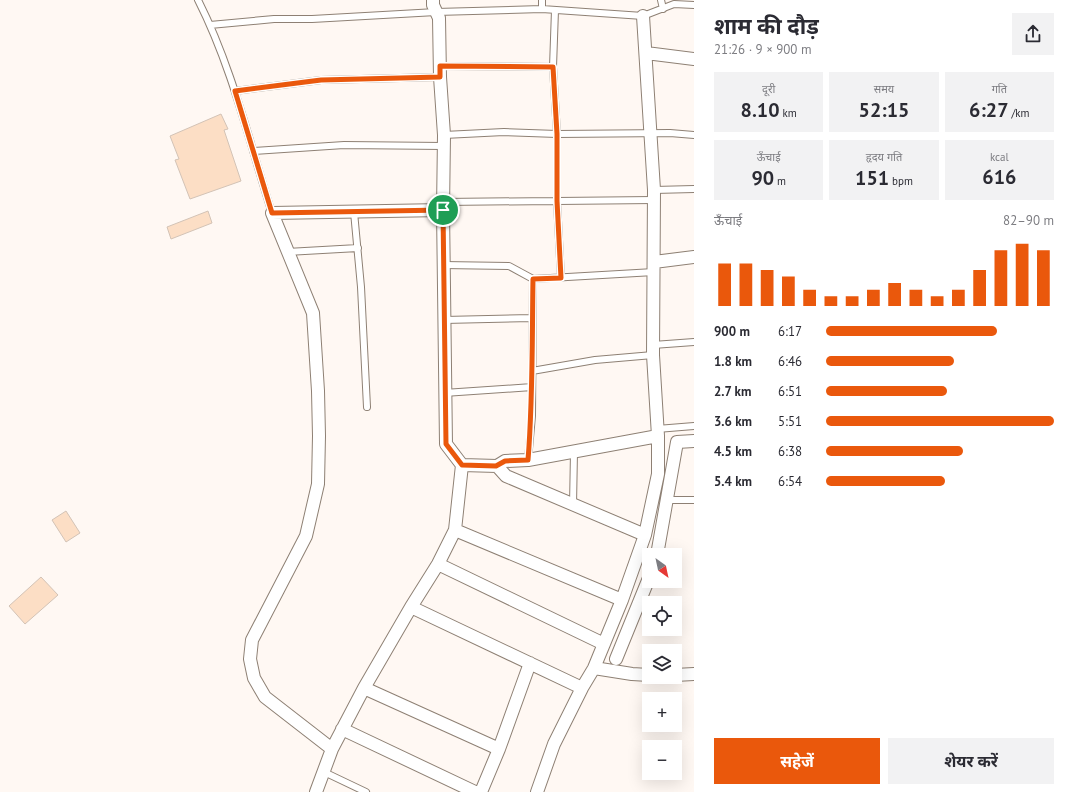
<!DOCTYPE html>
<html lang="hi">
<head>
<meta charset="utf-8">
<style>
  body { margin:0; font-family:"PT Sans","Noto Sans Devanagari",sans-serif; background:#f2f2f3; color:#2b2b33; height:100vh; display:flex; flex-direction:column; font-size:15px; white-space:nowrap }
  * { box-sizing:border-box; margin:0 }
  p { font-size:13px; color:#7c7c81 }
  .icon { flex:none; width:22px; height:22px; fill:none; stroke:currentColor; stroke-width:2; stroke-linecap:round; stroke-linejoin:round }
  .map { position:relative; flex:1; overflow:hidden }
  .panel { display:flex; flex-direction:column; background:#fff; width:380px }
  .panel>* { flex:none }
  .needle { width:26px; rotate:147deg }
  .tools { position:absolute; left:642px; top:548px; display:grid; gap:8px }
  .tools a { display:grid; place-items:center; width:40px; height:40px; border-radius:0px; background:#fff; box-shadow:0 4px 16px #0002; font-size:20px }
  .pin { position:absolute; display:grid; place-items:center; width:34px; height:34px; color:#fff; margin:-17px; border:2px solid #fff; border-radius:50%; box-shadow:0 1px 4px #0007 }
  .round { display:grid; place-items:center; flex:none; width:42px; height:42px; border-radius:0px; background:#f2f2f3 }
  .head { display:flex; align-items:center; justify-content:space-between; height:68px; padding:0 20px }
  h1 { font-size:22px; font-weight:700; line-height:30px }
  .figures { display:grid; grid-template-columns:repeat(3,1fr); gap:6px; height:68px; padding:4px 20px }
  .figures div { display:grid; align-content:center; border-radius:0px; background:#f2f2f3; text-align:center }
  .figures b { font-size:20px; font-weight:700 }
  .figures small { font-size:11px; font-weight:400 }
  .figures p { font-size:11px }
  .chart { height:112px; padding:8px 20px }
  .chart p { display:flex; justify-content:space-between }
  .chart svg { width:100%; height:72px; margin-top:4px; stroke:#ea580c; stroke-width:6 }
  .button { display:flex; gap:8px; margin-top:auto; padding:8px 20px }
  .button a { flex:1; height:46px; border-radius:0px; background:#ea580c; color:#fff; font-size:16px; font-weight:700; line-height:46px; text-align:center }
  .button a+a { background:#f2f2f3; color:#2b2b33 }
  ul { padding:0 20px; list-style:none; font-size:13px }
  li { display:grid; grid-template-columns:64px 48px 1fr; align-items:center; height:30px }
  li i { height:10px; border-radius:5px; background:#ea580c }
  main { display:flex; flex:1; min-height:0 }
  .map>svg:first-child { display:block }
  .building { fill:#fcdec5; stroke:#d3c3b6 }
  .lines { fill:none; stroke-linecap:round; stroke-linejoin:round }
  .service-casing { stroke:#8e8074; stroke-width:8 }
  .minor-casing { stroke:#8e8074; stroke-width:14 }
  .service { stroke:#fff; stroke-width:6 }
  .minor { stroke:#fff; stroke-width:12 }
  .route-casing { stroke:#fff; stroke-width:8 }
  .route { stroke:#ea580c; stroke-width:5 }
</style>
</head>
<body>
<main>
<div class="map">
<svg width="694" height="792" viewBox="0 0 694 792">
  <rect width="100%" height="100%" fill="#fff8f3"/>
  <path class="building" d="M 221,114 L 228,129 L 224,130 L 241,181 L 190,199 L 175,160 L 179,159 L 170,136 Z
    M 208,211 L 212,223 L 171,239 L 167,227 Z
    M 66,511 L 80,533 L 66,542 L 52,520 Z
    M 41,577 L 58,595 L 25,624 L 9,606 Z"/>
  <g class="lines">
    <defs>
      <path id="service" d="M 198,0 C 232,67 249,141 272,213
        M 542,0 L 542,9
        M 661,0 L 663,9
        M 555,10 L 553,67 L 557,134 L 557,201 L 561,278
        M 210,25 L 274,19 L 312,19 L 436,12 L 542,9 L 643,16 L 674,4 L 694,5
        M 440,66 L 553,67
        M 235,91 L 321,80 L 440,77
        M 444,135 L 504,132 L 557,134 L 670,133 L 694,135
        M 253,151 L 344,145 L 444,146
        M 654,190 L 694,189
        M 443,202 L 654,200
        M 354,212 L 361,287 L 367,407
        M 287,252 L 358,248
        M 443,265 L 509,266 L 533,279 L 654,272
        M 444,320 L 532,318
        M 653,345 L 694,342
        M 532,371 L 595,360 L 653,355
        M 444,393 L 532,387
        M 657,429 L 694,426
        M 528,460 L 532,416 L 533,279
        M 667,500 L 694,500
        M 573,505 L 574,452
        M 324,772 L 366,792"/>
      <path id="minor" d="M 646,53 L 694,59
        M 654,262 L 694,257
        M 462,465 L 497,466 L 506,476 L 645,535
        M 497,466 L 505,461 L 528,460 L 658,436
        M 455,530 L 622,600
        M 657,555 L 677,442 L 694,441
        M 438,564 L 604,644
        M 411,607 L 582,688
        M 616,659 L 649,578
        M 594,668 L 632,674 L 649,675
        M 675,675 L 694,674
        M 364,688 L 499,749
        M 342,729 L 475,792
        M 332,749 L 265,697 L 254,678 L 250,659 L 252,640 L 306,536 L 318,484 L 319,436 L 318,391 L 313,313 L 272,213 L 443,210
        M 316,792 L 332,749 L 364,688 L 411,607 L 438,564 L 455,530 L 462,465 L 446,444 L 443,210 L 444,135 L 440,77 L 439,18 L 433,5 L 433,0
        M 481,792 L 499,749 L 530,663
        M 537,792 L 554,744 L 582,688 L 594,668 L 622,600 L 645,535 L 658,474 L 658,436 L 653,355 L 654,190 L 643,16"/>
    </defs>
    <use href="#service" class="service-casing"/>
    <use href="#minor" class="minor-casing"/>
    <use href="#service" class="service"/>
    <use href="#minor" class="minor"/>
  </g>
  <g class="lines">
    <defs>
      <path id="route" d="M 440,66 L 553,67 L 557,134 L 557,201 L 561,278 L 533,279 C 532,339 533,400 528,460 L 505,461 L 496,466 L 462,465 L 446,444 L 443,210 L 272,213 L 235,91 L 321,80 L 440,77 Z"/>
    </defs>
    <use href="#route" class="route-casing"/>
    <use href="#route" class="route"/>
  </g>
</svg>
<div class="tools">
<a><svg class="needle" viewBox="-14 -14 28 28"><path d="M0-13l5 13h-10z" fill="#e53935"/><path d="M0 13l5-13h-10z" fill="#7c7c81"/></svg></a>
<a><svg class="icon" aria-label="locate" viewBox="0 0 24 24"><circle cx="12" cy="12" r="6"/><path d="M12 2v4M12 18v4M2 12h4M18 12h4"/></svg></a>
<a><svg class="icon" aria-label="layers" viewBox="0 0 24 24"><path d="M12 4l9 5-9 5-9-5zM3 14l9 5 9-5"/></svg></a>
<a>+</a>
<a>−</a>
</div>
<div class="pin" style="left:443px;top:210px;background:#1e9e55"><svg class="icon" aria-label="arrive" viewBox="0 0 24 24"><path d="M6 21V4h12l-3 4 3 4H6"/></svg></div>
</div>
<section class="panel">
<div class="head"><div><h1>शाम की दौड़</h1><p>21:26 · 9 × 900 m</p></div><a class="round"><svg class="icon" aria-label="share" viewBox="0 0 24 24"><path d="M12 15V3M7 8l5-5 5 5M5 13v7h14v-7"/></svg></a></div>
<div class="figures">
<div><p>दूरी</p><b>8.10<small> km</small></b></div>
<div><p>समय</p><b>52:15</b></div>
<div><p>गति</p><b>6:27<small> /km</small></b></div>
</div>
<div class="figures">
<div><p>ऊँचाई</p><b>90<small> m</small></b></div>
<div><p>हृदय गति</p><b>151<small> bpm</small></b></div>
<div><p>kcal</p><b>616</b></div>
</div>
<div class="chart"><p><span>ऊँचाई</span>82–90 m</p>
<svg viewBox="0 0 160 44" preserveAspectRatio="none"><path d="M5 44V18M15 44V18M25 44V22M35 44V26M45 44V34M55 44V38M65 44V38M75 44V34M85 44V30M95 44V34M105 44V38M115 44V34M125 44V22M135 44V10M145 44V6M155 44V10"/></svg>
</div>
<ul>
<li><b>900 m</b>6:17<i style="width:75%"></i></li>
<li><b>1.8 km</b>6:46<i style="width:56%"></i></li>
<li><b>2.7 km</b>6:51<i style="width:53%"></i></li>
<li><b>3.6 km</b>5:51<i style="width:100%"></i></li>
<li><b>4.5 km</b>6:38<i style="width:60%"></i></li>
<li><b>5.4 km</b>6:54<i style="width:52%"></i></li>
</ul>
<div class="button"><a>सहेजें</a><a>शेयर करें</a></div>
</section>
</main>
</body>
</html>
